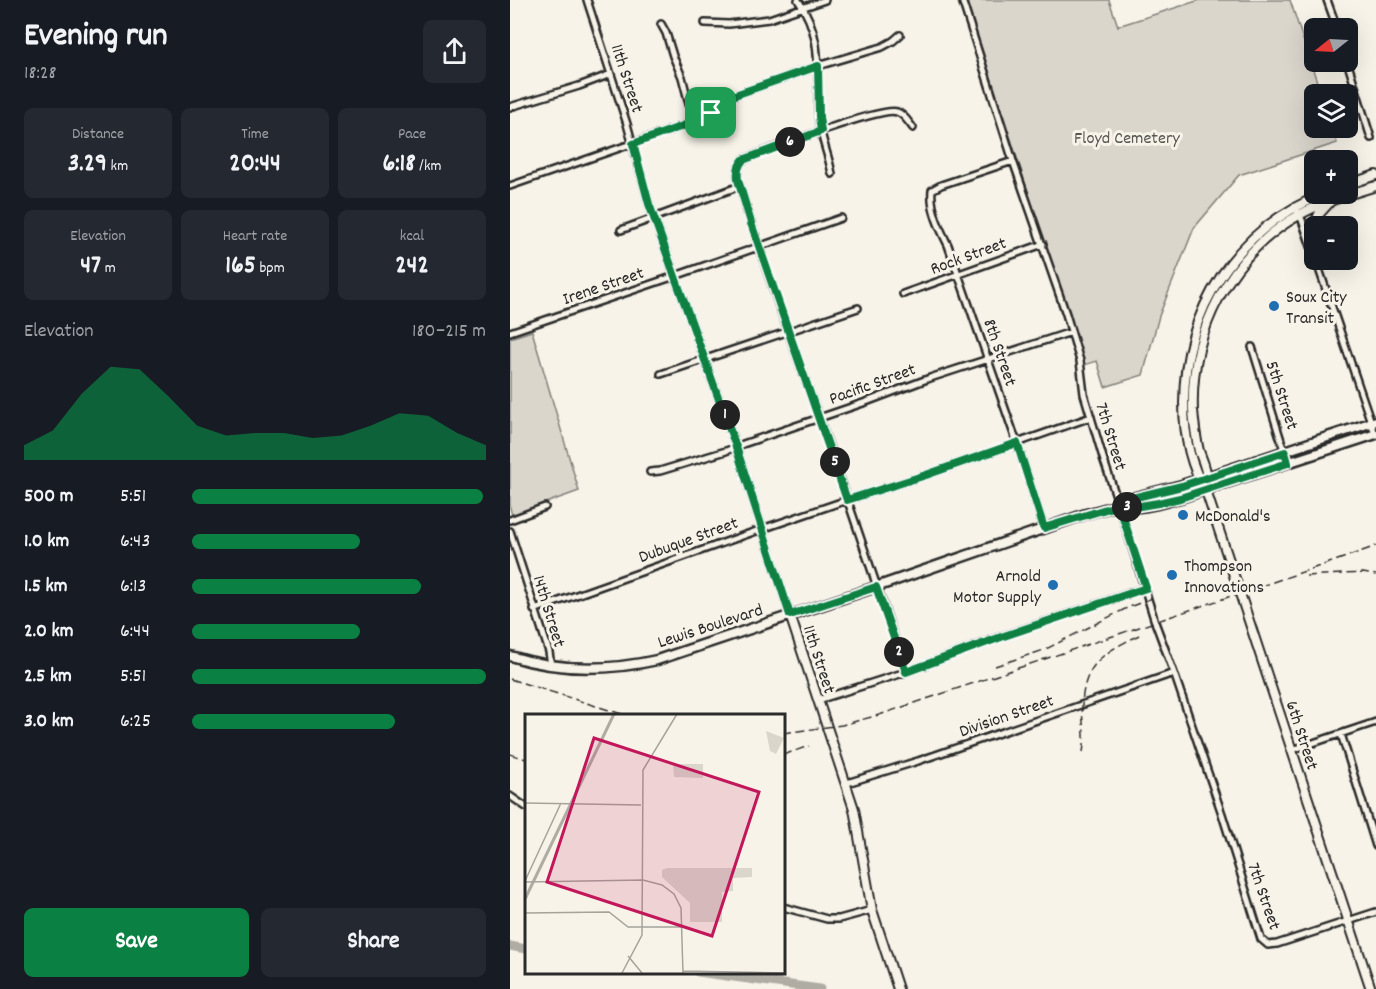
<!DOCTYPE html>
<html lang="en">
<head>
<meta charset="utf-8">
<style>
  body { margin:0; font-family:Dekko,sans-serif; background:#242831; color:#f1f3f6; height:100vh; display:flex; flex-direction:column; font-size:22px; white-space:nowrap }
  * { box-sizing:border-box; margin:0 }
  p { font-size:20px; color:#9ea1a6 }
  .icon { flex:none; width:33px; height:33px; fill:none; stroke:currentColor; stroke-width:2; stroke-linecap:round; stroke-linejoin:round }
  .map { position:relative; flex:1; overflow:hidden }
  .drawer { display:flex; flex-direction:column; background:#171b24; width:510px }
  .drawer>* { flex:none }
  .needle { width:39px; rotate:252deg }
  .tools { position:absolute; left:794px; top:18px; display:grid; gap:12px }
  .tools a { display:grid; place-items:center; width:54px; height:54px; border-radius:9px; background:#171b24; box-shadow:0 6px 24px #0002; font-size:30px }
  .pin { position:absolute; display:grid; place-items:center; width:51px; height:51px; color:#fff; margin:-26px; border-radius:12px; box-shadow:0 3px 9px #0006 }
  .km { position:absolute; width:30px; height:30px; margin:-15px; border-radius:50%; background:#222; color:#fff; font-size:16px; line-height:30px; text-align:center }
  .round { display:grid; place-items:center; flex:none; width:63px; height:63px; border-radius:9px; background:#242831 }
  .headline { display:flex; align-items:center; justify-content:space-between; height:102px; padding:0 24px }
  h1 { font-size:33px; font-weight:800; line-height:45px }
  .figures { display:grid; grid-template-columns:repeat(3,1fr); gap:9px; height:102px; padding:6px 24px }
  .figures div { display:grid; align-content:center; border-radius:9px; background:#242831; text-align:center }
  .figures b { font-size:26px; font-weight:800 }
  .figures small { font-size:16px; font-weight:400 }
  .figures p { font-size:16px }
  .chart { height:168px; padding:12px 24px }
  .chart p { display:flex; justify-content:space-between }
  .chart svg { width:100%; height:108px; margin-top:6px; fill:#0b8043; opacity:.7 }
  .action { display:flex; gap:12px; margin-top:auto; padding:12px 24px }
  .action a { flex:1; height:69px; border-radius:9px; background:#0b8043; color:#fff; font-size:24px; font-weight:800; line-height:69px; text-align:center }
  .action a+a { background:#242831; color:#f1f3f6 }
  ul { padding:0 24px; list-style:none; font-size:20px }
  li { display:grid; grid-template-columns:96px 72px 1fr; align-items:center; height:45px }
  li i { height:15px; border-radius:8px; background:#0b8043 }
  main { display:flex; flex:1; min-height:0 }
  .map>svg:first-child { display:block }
  .green { fill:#dad6cc; stroke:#82807c; stroke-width:1.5 }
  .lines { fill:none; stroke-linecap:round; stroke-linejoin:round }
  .river { stroke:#afaca4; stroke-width:9 }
  .minor-casing { stroke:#2b2b2b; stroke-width:10 }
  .secondary-casing { stroke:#2b2b2b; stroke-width:12 }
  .primary-casing { stroke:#2b2b2b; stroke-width:13 }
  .minor { stroke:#f7f3e8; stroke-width:5 }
  .secondary { stroke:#f7f3e8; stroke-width:8 }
  .primary { stroke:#f7f3e8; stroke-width:8 }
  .rail { stroke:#2b2b2b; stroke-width:1.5; stroke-dasharray:9 4.5; stroke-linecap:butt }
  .route-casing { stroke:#fff; stroke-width:12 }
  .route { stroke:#0b8043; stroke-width:8 }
  .poi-dot { fill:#1f6fb2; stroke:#f7f3e8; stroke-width:2 }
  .labels { text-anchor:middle; stroke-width:6; stroke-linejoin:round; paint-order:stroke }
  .street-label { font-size:18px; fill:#2b2b2b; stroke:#f7f3e8 }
  .park-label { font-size:18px; fill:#575653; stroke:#f7f3e8 }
  .poi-label { font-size:18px; fill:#2b2b2b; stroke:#f7f3e8; text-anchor:start }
  .inset-river { fill:none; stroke:#afaca4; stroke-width:3 }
  .inset-road { fill:none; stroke:#a5a39c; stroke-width:1.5 }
  .view { fill:#c2185b; fill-opacity:0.15; stroke:#c2185b; stroke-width:3 }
  .inset-edge { fill:none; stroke:#2b2b2b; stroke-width:3 }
</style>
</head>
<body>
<main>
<section class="drawer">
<div class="headline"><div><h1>Evening run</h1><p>18:28</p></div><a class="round"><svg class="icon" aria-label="share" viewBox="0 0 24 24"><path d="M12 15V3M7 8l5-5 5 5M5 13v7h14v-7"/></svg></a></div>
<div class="figures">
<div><p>Distance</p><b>3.29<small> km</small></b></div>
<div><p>Time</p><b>20:44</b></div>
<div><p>Pace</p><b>6:18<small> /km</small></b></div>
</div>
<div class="figures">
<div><p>Elevation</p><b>47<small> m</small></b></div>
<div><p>Heart rate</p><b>165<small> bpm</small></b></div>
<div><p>kcal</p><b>242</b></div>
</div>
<div class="chart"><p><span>Elevation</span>180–215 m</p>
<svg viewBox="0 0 160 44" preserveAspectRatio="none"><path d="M0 44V38L10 32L20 17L30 6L40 7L50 18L60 30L70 34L80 33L90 33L100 35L110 34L120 30L130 25L140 26L150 33L160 38V44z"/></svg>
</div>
<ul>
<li><b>500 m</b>5:51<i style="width:99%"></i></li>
<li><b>1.0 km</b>6:43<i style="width:57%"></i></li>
<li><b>1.5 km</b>6:13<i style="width:78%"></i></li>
<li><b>2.0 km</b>6:44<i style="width:57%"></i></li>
<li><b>2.5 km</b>5:51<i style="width:100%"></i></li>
<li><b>3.0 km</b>6:25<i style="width:69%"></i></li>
</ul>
<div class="action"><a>Save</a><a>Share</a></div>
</section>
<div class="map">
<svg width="866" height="989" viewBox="0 0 866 989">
  <rect width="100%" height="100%" fill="#f7f3e8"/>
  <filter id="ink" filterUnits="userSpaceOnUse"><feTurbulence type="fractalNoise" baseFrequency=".0167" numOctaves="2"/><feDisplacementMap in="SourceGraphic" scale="12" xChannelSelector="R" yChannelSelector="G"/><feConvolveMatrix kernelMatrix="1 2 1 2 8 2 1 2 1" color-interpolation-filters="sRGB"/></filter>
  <g filter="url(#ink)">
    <path class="green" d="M 456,0 L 599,0 L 608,26 L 690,0 L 780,0 L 811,94 L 804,94 L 804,128 L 822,128 L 827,143 L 729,175 L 684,228 L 649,316 L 633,375 L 595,387 L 587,361 L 574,365 Z
      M 22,331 L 69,491 L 2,515 L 0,508 L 0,338 Z"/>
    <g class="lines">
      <path class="river" d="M 0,946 L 16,949
        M 188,972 L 310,989"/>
      <defs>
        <path id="minor" d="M 77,0 L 117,124 L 139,204 L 226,447 L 280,615
          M 288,0 C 316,40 305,76 309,121 C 311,139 319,156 322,174
          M 452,0 L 503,161 L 556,314 L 570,361 L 574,394 L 594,461 L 609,505 L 645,622 L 664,673 L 712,814 L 751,939 L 758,945 L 767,944 L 866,912
          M 817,0 L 827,28
          M 195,23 L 219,24 L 259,19 L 315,0
          M 151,24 L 156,33 L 163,56 L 172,77 L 184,123
          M 837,61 L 861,138
          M 0,107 L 69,86 L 101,74
          M 503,161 L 431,185 L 422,190 C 420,209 430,229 438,245 L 507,443 L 534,528
          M 0,186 L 193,119 L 212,102 L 222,96 L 308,66 L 372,47 L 383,41 L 390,35
          M 785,207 L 792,220 L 802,249
          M 111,230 L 230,186
          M 806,260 L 865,434
          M 393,294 L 533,244
          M 0,332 L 165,276 L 331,218
          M 742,347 L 778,463
          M 151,374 L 348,308
          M 140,472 L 150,471 L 216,451 L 233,444 L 356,402 L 420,378 L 561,332
          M 0,520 L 35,507
          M 0,531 L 39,652 L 41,666
          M 24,610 L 252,529 L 337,500 L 416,475 L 581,417
          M 396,672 C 372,601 348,530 324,460 C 291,367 256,274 228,180 C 227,171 228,166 233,160 C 255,151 372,106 387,112 C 394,114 399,123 403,128
          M 308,700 L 396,672 L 493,636 L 635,588
          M 831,734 L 866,846
          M 782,750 L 866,722
          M 337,783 L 408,761 L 664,673
          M 0,796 L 16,807
          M 273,907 L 317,919 L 329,919 L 362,910"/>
        <path id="secondary" d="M 837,185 L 866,175
          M 814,194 C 726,228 674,310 674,403 C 674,433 680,466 696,491 L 861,989
          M 804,226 L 809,214 L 819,203
          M 804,228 L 804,250
          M 696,491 C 696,486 698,481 697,477 C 696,468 692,459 689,451 C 686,438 684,423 683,410 C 680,331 720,254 789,215 C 813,202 840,194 866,186
          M 280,615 L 344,809 L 362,910 L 388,989"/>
        <path id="primary" d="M 609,505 C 628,511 651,503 670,498 L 866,434
          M 0,656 C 48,671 98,671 147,660 L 366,587 L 576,514 L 609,505 L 614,500 L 672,485 L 866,421"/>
      </defs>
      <use href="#minor" class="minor-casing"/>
      <use href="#secondary" class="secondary-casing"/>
      <use href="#primary" class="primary-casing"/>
      <use href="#minor" class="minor"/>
      <use href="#secondary" class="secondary"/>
      <use href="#primary" class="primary"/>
      <path class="rail" d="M 796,576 L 853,573 L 866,575
        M 485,666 L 534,650 L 617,608 L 645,597
        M 0,679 L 118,716
        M 273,733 L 332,725 L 369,715 L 825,561 L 866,546
        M 573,752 C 576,736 572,722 572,705 C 574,661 596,652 631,634
        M 0,754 L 16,759
        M 273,755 L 299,746"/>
    </g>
  </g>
  <g class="lines" filter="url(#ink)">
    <defs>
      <path id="route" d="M 201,113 L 192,119 L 123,144 L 139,204 L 226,447 L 280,615 L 366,587 L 396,672 L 494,636 L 636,588 L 609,505 L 618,508 L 648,503 L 670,498 L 778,463 L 775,452 L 672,486 L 614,500 L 609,505 L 534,528 L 507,443 L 416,475 L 337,500 L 242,226 L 228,180 C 227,171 228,166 233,160 L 311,131 L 309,117 L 308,66 L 222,96 L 212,102 L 201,113"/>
    </defs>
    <use href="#route" class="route-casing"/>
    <use href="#route" class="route"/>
  </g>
  <g class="poi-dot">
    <circle cx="764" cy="306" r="6"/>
    <circle cx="673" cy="515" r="6"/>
    <circle cx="662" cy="575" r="6"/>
    <circle cx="543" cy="585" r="6"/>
  </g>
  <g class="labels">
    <g class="street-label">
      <text transform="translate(118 78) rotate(72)" y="6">11th Street</text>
      <text transform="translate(458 255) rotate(-20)" y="6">Rock Street</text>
      <text transform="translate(93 285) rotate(-19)" y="6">Irene Street</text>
      <text transform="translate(491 352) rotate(71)" y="6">8th Street</text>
      <text transform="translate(362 383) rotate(-20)" y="6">Pacific Street</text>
      <text transform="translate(773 395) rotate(72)" y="6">5th Street</text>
      <text transform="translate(602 436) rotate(73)" y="6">7th Street</text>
      <text transform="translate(178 539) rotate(-20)" y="6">Dubuque Street</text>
      <text transform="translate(40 611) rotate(73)" y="6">14th Street</text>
      <text transform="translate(200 625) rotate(-18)" y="6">Lewis Boulevard</text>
      <text transform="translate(310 659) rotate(72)" y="6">11th Street</text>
      <text transform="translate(496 715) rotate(-19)" y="6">Division Street</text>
      <text transform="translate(793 735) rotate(72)" y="6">6th Street</text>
      <text transform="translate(755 896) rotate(71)" y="6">7th Street</text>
    </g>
    <g class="park-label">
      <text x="617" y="143">Floyd Cemetery</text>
    </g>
    <g class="poi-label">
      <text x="776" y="302">Soux City<tspan x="776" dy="21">Transit</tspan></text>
      <text x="685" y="521">McDonald's</text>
      <text x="674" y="571">Thompson<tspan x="674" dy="21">Innovations</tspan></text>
      <text x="531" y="581" text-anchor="end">Arnold<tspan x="531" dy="21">Motor Supply</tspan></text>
    </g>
  </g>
  <g transform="translate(15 714)">
    <rect width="260" height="260" fill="#f7f3e8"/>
    <path d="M 241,17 L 259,24 L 251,40 L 245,37 ZM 148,50 L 178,50 L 178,64 L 149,63 ZM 142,154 L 227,154 L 227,163 L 208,164 L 208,177 L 197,178 L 197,208 L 165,208 L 165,189 L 137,163 L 137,156 Z" fill="#dad6cc"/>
    <path class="inset-river" d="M 0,185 L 89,0"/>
    <path class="inset-road" d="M 0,89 L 116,91M 0,167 L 36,89M 0,168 L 118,166 L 137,171 L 149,180 L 156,194 L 158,259M 0,199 L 84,198 L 103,213 L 158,213M 103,242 L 117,259M 158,257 L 260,259M 97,259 L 117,221 L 118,56 L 152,0"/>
    <path class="view" d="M 69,24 L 234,78 L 187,222 L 22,168 Z"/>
    <rect width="260" height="260" class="inset-edge"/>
  </g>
</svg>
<div class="tools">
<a><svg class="needle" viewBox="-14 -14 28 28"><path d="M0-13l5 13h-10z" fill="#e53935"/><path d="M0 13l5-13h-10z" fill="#9ea1a6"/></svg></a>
<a><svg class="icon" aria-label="layers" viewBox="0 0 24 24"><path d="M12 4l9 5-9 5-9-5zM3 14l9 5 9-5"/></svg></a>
<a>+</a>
<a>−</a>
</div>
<div class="pin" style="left:201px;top:113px;background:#1e9e55"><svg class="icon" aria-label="arrive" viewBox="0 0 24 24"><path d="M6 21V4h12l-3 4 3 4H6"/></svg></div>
<b class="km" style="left:215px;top:415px">1</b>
<b class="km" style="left:389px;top:652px">2</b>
<b class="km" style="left:617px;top:507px">3</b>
<b class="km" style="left:325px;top:462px">5</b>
<b class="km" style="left:280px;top:142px">6</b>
</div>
</main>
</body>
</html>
